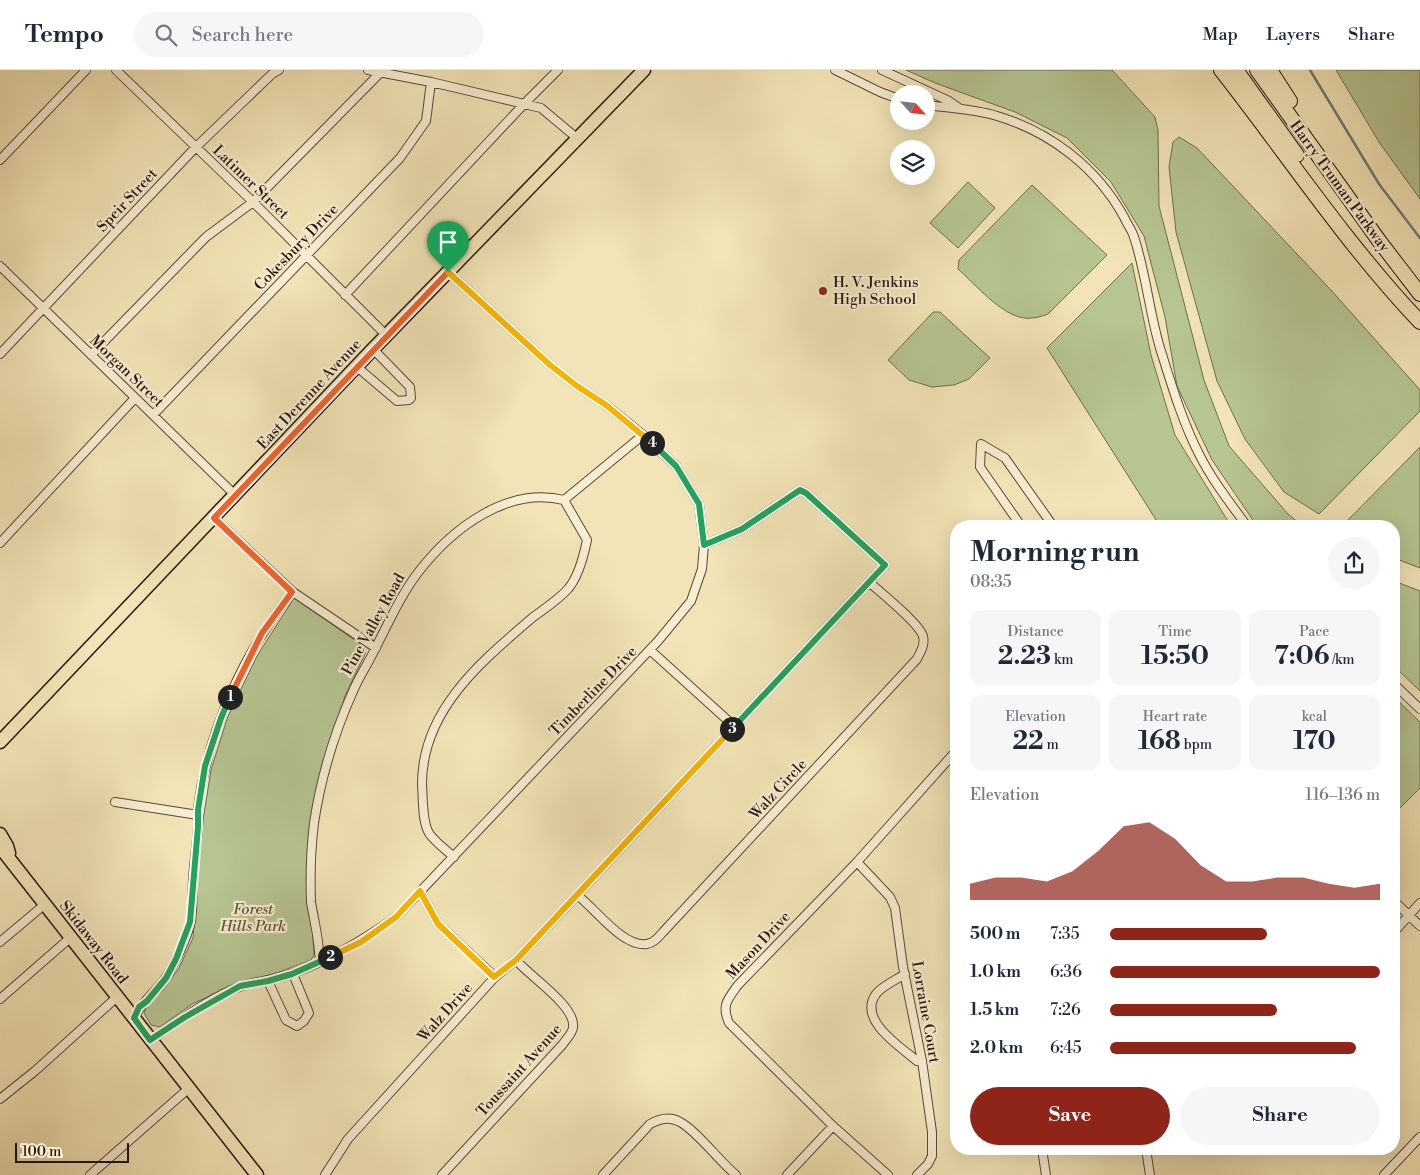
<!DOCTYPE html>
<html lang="en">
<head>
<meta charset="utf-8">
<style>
  body { margin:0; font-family:"Libre Bodoni",serif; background:#f6f6f7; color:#1f2937; height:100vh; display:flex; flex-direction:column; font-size:19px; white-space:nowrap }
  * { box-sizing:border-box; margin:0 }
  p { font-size:16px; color:#747a83 }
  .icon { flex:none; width:28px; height:28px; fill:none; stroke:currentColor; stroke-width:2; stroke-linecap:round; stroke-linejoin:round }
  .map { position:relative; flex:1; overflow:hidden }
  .drawer { position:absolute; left:950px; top:450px; width:450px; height:635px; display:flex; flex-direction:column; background:#fff; border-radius:20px; box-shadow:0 5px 20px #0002 }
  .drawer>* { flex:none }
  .needle { width:32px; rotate:117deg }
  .buttons { position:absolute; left:890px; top:15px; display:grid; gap:10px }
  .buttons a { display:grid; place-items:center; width:45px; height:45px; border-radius:50%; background:#fff; box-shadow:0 5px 20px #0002; font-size:25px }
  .scale { position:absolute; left:15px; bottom:12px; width:114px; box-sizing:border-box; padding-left:5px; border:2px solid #261710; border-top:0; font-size:14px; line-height:18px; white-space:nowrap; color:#261710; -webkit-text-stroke:4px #f7edd0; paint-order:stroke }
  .pin { position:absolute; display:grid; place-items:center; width:42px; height:42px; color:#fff; margin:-51px -21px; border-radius:50% 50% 50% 0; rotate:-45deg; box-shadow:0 0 5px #0007 }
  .pin .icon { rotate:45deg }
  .km { position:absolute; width:25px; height:25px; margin:-12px; border-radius:50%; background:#222; color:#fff; font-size:14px; line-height:25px; text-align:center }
  .round { display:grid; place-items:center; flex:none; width:52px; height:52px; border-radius:26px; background:#f6f6f7 }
  .summary { display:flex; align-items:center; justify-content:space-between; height:85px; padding:0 20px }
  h1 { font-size:28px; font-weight:700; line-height:38px }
  .stats { display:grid; grid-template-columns:repeat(3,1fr); gap:8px; height:85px; padding:5px 20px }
  .stats div { display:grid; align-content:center; border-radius:12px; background:#f6f6f7; text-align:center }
  .stats b { font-size:25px; font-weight:700 }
  .stats small { font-size:14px; font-weight:400 }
  .stats p { font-size:14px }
  .chart { height:140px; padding:10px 20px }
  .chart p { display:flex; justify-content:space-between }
  .chart svg { width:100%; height:90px; margin-top:5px; fill:#8f2418; opacity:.7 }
  .button { display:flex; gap:10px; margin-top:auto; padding:10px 20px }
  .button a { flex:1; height:58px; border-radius:30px; background:#8f2418; color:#fff; font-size:20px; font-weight:700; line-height:58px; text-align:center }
  .button a+a { background:#f6f6f7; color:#1f2937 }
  ul { padding:0 20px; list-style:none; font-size:16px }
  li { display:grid; grid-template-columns:80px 60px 1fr; align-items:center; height:38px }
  li i { height:12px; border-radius:6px; background:#8f2418 }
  header { display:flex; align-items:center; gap:30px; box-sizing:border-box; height:70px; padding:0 25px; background:#fff; border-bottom:1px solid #e0e1e3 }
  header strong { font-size:24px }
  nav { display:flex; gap:28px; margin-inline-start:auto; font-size:18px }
  .search { width:350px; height:45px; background:#f6f6f7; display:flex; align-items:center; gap:12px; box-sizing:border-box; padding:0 18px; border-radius:28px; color:#747a83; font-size:19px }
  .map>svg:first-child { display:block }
  .green { fill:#b6c591; stroke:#6e6e50 }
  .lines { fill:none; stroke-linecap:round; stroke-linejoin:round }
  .stream { stroke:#6c7b71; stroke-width:2.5 }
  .minor-casing { stroke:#594a3a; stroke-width:10 }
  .primary-casing { stroke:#261710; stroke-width:15 }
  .motorway-casing { stroke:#261710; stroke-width:16 }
  .minor { stroke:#f7edd0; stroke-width:8 }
  .primary { stroke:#f2e4b6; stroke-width:12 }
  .motorway { stroke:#f2e4b6; stroke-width:14 }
  .split-1-casing { stroke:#fff; stroke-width:10 }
  .split-2-casing { stroke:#fff; stroke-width:10 }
  .split-3-casing { stroke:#fff; stroke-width:10 }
  .split-4-casing { stroke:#fff; stroke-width:10 }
  .split-5-casing { stroke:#fff; stroke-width:10 }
  .split-1 { stroke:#f0652b; stroke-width:6 }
  .split-2 { stroke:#22a559; stroke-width:6 }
  .split-3 { stroke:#f5b400; stroke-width:6 }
  .split-4 { stroke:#22a559; stroke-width:6 }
  .split-5 { stroke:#f5b400; stroke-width:6 }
  .poi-dot { fill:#8f2418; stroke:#f7edd0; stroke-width:2 }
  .labels { text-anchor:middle; stroke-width:4.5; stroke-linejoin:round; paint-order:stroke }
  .street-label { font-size:15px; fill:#261710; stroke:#f7edd0 }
  .poi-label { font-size:15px; fill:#261710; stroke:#f7edd0; text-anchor:start }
  .park-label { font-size:15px; font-style:italic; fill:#58543d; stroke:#f7edd0 }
</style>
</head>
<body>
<header>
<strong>Tempo</strong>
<div class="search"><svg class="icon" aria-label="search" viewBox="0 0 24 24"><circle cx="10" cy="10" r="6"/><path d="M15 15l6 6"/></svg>Search here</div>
<nav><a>Map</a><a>Layers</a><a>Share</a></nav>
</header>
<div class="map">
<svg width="1420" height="1105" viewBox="0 0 1420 1105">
  <rect width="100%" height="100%" fill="#f2e4b6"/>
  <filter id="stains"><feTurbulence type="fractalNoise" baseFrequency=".004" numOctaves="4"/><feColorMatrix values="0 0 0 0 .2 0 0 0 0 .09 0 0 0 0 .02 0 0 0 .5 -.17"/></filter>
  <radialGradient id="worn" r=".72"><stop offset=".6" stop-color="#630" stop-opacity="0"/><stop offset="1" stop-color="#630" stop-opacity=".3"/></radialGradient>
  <path class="green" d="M 906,0 L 1112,0 L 1155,47 L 1158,60 L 1159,136 L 1204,310 L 1229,376 L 1288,444 L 1300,454 L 1300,456 L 1257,456 L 1212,390 L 1177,316 L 1165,247 L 1144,166 L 1111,112 L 1067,68 L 1015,42 L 935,13 Z
    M 1336,0 L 1420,0 L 1420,129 L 1379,72 Z
    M 1179,67 L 1197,78 L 1330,219 L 1420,320 L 1420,341 L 1319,444 L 1284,422 L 1245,369 L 1217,311 L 1176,162 L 1169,97 L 1173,72 Z
    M 968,112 L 995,138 L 958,178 L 930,153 Z
    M 1032,115 L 1107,185 L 1048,244 C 1040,247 1032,249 1024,248 C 1001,245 975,214 958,199 L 959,190 Z
    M 1132,193 L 1151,285 L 1175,365 L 1231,456 L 1160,456 L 1047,278 Z
    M 933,242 L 940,242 L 990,288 L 969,309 L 954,315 L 932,317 L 909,310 L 888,290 Z
    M 1420,377 L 1420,498 L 1394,488 L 1394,456 L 1342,456 Z
    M 1394,511 L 1420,521 L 1420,621 L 1394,596 Z
    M 294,528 L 366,578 L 365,584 L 345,626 L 327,681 L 316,729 L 310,818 L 314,885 L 311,890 L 279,902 L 229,917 L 192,934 L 160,957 L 151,955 L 144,943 L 147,936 L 163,920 L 179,898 L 193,868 L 201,763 L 211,700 L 228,646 L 257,586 Z
    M 1394,627 L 1420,652 L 1420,718 L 1394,744 Z"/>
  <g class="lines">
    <path class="stream" d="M 1310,0 L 1379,114 L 1420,168"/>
    <defs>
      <path id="minor" d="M 116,0 L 253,132 L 387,266
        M 368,0 L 431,12 L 541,38 L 578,69
        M 835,0 L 880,22 L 899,29
        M 882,0 L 949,31 L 959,38
        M 926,35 C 950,38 975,39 997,46 C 1051,62 1097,98 1124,147 C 1127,154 1132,160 1134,167 C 1146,203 1149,241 1160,278 C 1171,313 1182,351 1199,384 C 1212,410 1230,433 1247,456
        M 0,90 L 86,0
        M 0,196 L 235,425
        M 345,225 L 524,34 L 558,0
        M 0,284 L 195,78 L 272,4 L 279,0
        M 91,285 L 206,167 L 253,132 L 381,2
        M 357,297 L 397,331 L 409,330 L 411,328 L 410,317 L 373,279
        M 153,345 L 400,88 L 426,51 L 431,12
        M 564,430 L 643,365
        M 214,448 L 293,522 L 376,578
        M 1021,456 L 980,397 L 981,374 L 1005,388 L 1053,456
        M 0,473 L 135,328
        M 650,580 L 734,656
        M 1394,614 L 1420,639
        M 115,732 L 198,745
        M 857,792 L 890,827 L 895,838 L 903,897 L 922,991 L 932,1062 L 932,1086 L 928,1094 L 917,1105
        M 420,821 L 438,854 L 495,907
        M 577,825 C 595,838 623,878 647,874 C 654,873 659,867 663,862 L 917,589 C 921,581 925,575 923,566 C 918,552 881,523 869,512
        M 1394,831 L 1420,856
        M 1394,862 L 1420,833
        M 0,872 L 44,835
        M 320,892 C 319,879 318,867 315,854 C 314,847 312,839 311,832 C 310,806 311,778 314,753 C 321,707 335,661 354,619 C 360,605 369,592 375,579 C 389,552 401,524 420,500 C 453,458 508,416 564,430 L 587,470 C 584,485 578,507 568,519 C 558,530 544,539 532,548 C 481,592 422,640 422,714 C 423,727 422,752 429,763 C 433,770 447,781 454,787
        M 905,904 C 896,910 882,916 876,924 C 857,950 901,977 917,991 L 922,991
        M 268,911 L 286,950 L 297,956 L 304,951 L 309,943 L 293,904
        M 0,929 L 70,868
        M 134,948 C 141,933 154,923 164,910 C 173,898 188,866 191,851 C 193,838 192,823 193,810 C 194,792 197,774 198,757 C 199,750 197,744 198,738 C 207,664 245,579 293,522
        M 150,970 C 176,953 211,927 239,917 C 256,911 275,910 291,904 C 329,891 363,870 396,847 L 658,571 L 691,531 L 702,499 L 704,475 L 699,434 L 676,396 L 643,365 L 606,335 L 577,316 L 550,295 L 448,202
        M 0,1029 L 35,1001 L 117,927
        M 1042,1079 L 1046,1105
        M 1146,1079 L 1150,1105
        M 90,1105 L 188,1019
        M 325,1105 L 348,1069 L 495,907 L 516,890 L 577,825 L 885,495 L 806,423 L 800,420 L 742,459 L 704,475
        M 442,1105 L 563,974 C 566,969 573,963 573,957 C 576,936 529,906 516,890
        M 603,1105 L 650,1054 C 659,1049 670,1046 680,1052 C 697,1061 719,1091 736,1105
        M 787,1105 L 833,1056
        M 888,1105 L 833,1056 L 729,953 C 721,935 728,929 738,915 L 857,792 L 956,681
        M 1384,1105 L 1420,1067"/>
      <path id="primary" d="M 0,672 L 373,279 L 644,0
        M 0,764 L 7,776 L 9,783
        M 0,777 L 257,1105"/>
      <path id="motorway" d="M 1221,0 C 1287,84 1346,174 1420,252
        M 1236,0 L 1297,85
        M 1257,0 L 1380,172 L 1420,224
        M 1270,0 L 1290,31"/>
    </defs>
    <use href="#minor" class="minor-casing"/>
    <use href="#primary" class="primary-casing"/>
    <use href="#motorway" class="motorway-casing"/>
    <use href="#minor" class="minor"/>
    <use href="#primary" class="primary"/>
    <use href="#motorway" class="motorway"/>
  </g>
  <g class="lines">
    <defs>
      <path id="split-1" d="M 230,627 L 262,563 L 292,522 L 214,448 L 448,202"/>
      <path id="split-2" d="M 230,627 L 221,648 L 205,696 L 198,740 L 198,757 L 190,852 L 176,889 L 166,908 L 147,931 L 139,937 L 134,948 L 150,970 L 185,947 L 240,916 L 268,911 L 292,904 L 330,887"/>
      <path id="split-3" d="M 330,887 L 361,872 L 396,847 L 420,821 L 438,854 L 494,907 L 516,890 L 732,659"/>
      <path id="split-4" d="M 652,373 L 676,396 L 699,434 L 704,475 L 742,459 L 800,420 L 806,423 L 885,495 L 732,659"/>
      <path id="split-5" d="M 448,202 L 550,295 L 577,316 L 606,335 L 652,373"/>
    </defs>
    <use href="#split-1" class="split-1-casing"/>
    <use href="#split-2" class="split-2-casing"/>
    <use href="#split-3" class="split-3-casing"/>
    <use href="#split-4" class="split-4-casing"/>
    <use href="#split-5" class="split-5-casing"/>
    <use href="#split-1" class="split-1"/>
    <use href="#split-2" class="split-2"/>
    <use href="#split-3" class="split-3"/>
    <use href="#split-4" class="split-4"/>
    <use href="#split-5" class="split-5"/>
  </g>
  <circle class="poi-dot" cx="823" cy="221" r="5"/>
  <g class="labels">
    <g class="street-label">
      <text transform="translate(251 112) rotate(44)" y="5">Latimer Street</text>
      <text transform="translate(1340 116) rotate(54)" y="5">Harry Truman Parkway</text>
      <text transform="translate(127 130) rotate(-47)" y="5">Speir Street</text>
      <text transform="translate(296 177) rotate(-46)" y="5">Cokesbury Drive</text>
      <text transform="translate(127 301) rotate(44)" y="5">Morgan Street</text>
      <text transform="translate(309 324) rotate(-47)" y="5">East Derenne Avenue</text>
      <text transform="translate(373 554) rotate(-61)" y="5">Pine Valley Road</text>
      <text transform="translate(593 621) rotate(-46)" y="5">Timberline Drive</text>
      <text transform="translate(778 719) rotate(-47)" y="5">Walz Circle</text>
      <text transform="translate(94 872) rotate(52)" y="5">Skidaway Road</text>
      <text transform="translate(758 875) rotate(-47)" y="5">Mason Drive</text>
      <text transform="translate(445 942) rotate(-48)" y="5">Walz Drive</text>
      <text transform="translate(926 942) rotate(80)" y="5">Lorraine Court</text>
      <text transform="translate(519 1000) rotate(-48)" y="5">Toussaint Avenue</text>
    </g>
    <g class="poi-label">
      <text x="833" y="217">H. V. Jenkins<tspan x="833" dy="17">High School</tspan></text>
    </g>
    <g class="park-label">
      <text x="253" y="844">Forest<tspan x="253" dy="17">Hills Park</tspan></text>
    </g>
  </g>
  <rect width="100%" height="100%" filter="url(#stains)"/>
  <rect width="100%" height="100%" fill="url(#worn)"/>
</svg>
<div class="buttons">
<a><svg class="needle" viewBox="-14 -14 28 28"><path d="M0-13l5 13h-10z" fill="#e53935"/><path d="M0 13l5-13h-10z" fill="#747a83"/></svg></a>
<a><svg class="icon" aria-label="layers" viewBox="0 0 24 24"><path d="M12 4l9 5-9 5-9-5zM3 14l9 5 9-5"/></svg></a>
</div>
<div class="scale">100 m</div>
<div class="pin" style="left:448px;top:202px;background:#1e9e55"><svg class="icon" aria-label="arrive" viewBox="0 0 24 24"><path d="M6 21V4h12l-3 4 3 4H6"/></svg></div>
<b class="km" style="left:230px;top:627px">1</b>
<b class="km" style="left:330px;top:887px">2</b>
<b class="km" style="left:732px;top:659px">3</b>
<b class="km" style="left:652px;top:373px">4</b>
<section class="drawer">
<div class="summary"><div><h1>Morning run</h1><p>08:35</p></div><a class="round"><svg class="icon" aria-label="share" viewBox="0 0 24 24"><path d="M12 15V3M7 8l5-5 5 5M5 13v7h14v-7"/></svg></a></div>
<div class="stats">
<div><p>Distance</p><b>2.23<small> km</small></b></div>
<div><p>Time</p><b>15:50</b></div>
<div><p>Pace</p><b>7:06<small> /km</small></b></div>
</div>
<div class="stats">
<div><p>Elevation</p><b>22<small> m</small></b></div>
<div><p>Heart rate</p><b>168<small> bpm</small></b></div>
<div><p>kcal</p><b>170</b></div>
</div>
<div class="chart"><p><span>Elevation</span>116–136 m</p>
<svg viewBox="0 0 160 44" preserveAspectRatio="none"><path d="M0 44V36L10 33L20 33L30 35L40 30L50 20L60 8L70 6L80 14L90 27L100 35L110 35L120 33L130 33L140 36L150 38L160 36V44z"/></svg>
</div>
<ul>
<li><b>500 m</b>7:35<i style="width:58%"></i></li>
<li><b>1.0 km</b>6:36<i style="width:100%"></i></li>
<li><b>1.5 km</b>7:26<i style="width:62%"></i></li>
<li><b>2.0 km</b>6:45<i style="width:91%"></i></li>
</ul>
<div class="button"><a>Save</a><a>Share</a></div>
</section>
</div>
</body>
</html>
